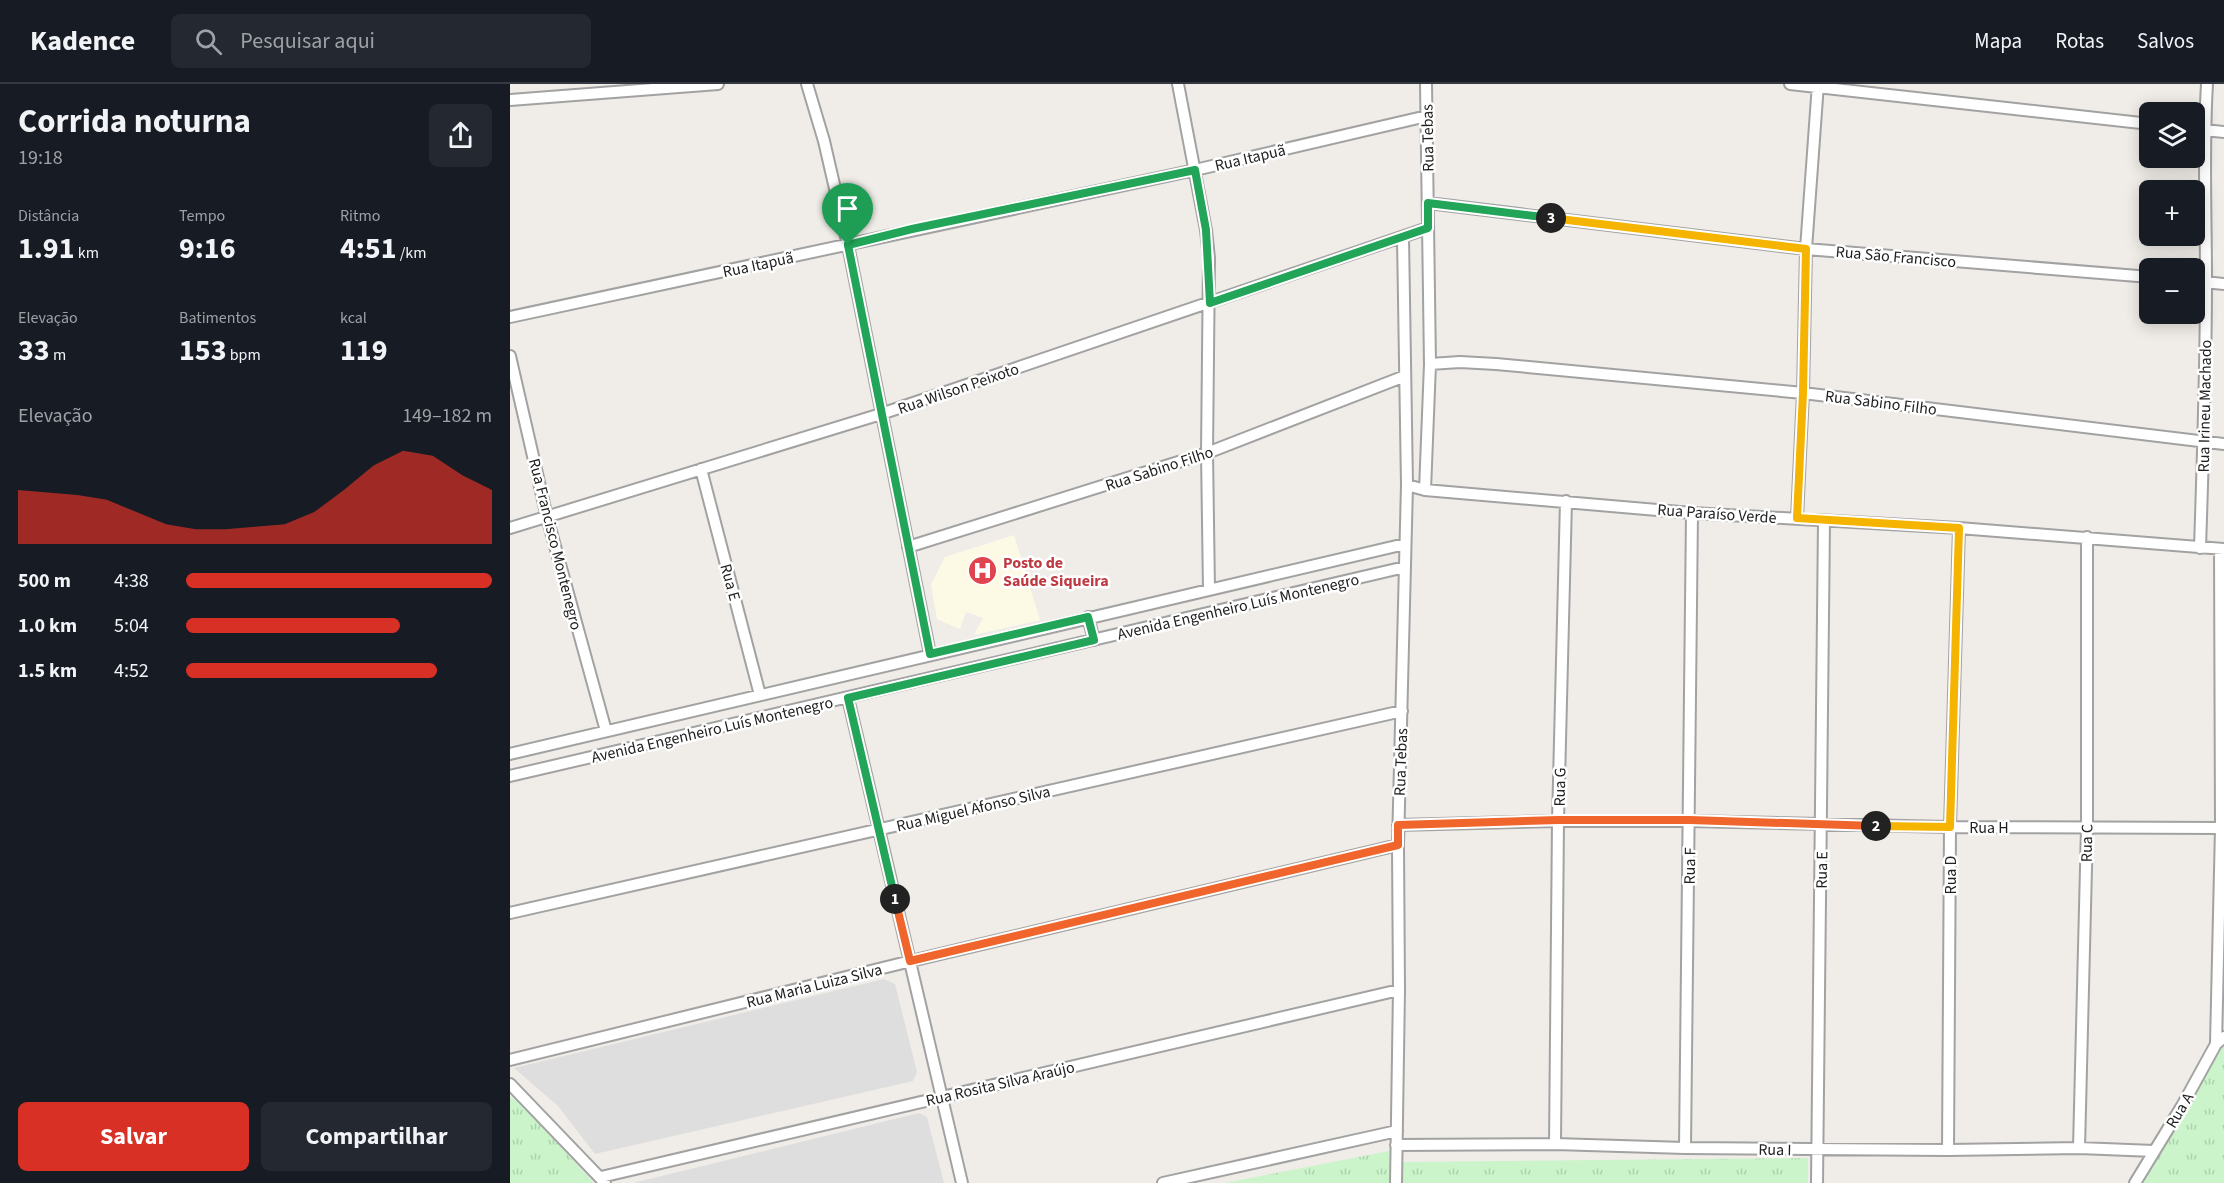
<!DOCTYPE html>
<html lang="pt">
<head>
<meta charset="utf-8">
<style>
  body { margin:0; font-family:"Source Sans 3",sans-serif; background:#242831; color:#f1f3f6; height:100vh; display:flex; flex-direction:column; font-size:22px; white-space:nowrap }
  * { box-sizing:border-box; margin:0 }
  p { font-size:20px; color:#9ea1a6 }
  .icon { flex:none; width:33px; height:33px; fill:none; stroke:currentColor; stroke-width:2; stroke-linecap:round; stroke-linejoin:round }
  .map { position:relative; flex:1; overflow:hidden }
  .details { display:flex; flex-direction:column; background:#171b24; width:510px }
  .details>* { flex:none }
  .buttons { position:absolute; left:1629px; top:18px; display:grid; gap:12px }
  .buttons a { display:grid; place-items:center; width:66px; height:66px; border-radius:9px; background:#171b24; box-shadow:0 3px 15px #0003; font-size:30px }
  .pin { position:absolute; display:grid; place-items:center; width:51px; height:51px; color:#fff; margin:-62px -26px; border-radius:50% 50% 50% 0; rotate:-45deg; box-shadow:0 0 6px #0007 }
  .pin .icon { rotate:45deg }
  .km { position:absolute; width:30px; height:30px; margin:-15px; border-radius:50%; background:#222; color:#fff; font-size:16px; line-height:30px; text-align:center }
  .round { display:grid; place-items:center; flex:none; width:63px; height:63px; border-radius:9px; background:#242831 }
  .summary { display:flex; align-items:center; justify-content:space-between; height:102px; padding:0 18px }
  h1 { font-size:33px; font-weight:700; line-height:45px }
  .metrics { display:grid; grid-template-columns:repeat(3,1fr); gap:9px; height:102px; padding:6px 18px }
  .metrics div { display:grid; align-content:center }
  .metrics b { font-size:30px; font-weight:700 }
  .metrics small { font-size:16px; font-weight:400 }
  .metrics p { font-size:16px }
  .chart { height:168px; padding:12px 18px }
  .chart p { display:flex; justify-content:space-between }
  .chart svg { width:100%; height:108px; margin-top:6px; fill:#d93025; opacity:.7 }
  .cta { display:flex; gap:12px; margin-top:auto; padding:12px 18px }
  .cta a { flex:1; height:69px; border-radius:9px; background:#d93025; color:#fff; font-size:24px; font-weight:700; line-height:69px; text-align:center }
  .cta a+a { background:#242831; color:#f1f3f6 }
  ul { padding:0 18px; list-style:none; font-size:20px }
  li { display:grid; grid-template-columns:96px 72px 1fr; align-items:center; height:45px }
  li i { height:15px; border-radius:8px; background:#d93025 }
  header { display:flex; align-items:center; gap:36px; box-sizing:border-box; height:84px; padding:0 30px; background:#171b24; border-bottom:2px solid #363941 }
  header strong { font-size:28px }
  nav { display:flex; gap:33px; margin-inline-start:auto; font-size:21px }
  .search { width:420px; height:54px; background:#242831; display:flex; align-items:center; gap:15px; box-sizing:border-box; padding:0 21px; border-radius:9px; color:#9ea1a6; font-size:22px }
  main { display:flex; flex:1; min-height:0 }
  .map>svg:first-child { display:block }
  .residential { fill:#dfdede }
  .education { fill:#fcfae5 }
  .park { fill:url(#park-tufts) }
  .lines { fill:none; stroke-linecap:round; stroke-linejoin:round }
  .minor-casing { stroke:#a2a2a2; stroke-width:14 }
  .minor { stroke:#fff; stroke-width:10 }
  .split-1-casing { stroke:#fff; stroke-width:12 }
  .split-2-casing { stroke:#fff; stroke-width:12 }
  .split-3-casing { stroke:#fff; stroke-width:12 }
  .split-4-casing { stroke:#fff; stroke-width:12 }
  .split-1 { stroke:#22a559; stroke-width:8 }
  .split-2 { stroke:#f0652b; stroke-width:8 }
  .split-3 { stroke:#f5b400; stroke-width:8 }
  .split-4 { stroke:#22a559; stroke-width:8 }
  .labels { text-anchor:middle; stroke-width:5; stroke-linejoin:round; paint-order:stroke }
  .street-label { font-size:16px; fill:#212121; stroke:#fff }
  .health-label { font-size:16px; font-weight:bold; fill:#be3a42; stroke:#fff; text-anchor:start }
</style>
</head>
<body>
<header>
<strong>Kadence</strong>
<div class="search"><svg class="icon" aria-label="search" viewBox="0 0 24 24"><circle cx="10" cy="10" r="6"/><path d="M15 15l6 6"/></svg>Pesquisar aqui</div>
<nav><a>Mapa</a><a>Rotas</a><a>Salvos</a></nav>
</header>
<main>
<section class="details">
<div class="summary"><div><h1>Corrida noturna</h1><p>19:18</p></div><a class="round"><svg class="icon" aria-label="share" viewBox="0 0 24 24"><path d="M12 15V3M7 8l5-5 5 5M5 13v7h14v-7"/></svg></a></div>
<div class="metrics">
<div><p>Distância</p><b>1.91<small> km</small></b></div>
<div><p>Tempo</p><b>9:16</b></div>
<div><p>Ritmo</p><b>4:51<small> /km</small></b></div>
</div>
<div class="metrics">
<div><p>Elevação</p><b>33<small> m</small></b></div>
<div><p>Batimentos</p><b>153<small> bpm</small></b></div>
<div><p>kcal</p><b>119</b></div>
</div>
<div class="chart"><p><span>Elevação</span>149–182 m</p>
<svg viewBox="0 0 160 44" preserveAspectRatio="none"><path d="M0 44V22L10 23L20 24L30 26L40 31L50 36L60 38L70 38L80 37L90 36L100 31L110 22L120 12L130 6L140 8L150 16L160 22V44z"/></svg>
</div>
<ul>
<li><b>500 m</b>4:38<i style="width:100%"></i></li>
<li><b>1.0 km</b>5:04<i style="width:70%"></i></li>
<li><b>1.5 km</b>4:52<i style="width:82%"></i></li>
</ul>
<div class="cta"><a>Salvar</a><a>Compartilhar</a></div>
</section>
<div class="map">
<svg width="1714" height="1099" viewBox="0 0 1714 1099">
  <defs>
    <pattern id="park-tufts" width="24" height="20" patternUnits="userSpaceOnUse" patternTransform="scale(1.5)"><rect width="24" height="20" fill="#cbf4cb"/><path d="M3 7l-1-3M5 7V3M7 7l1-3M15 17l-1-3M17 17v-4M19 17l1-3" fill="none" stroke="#aed1ae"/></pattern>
  </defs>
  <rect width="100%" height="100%" fill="#f0ede8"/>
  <path class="residential" d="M 374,895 L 385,900 L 407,988 L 403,997 L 85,1070 L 48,1022 L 4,984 Z
    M 409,1029 L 417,1033 L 434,1099 L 123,1099 Z"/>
  <path class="education" d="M 504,451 L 530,536 L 464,551 L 473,534 L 456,528 L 450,545 L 427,535 L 421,501 L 435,473 Z"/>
  <path class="park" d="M 1714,960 L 1714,1099 L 1632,1099 L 1706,973 Z
    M 0,1013 L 9,1018 L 84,1099 L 0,1099 Z
    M 879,1067 L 879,1099 L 715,1099 Z
    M 1298,1074 L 1298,1099 L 891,1099 L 892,1078 Z"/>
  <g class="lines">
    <defs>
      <path id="minor" d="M 297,0 L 314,57 L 338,161 L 420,570
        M 668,0 L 696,146 L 699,174 L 697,369 L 699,506
        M 1280,0 L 1640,40
        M 0,16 L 208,0
        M 1684,45 L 1714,48
        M 918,119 L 1296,165 L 1640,193
        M 1684,197 L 1714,200
        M 0,233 L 685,86 L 917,32
        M 0,272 L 37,433 L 96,647
        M 920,280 L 950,278 L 986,280 L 1293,309 L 1714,360
        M 191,385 L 250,611
        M 897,401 L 915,406 L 1182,429 L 1449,444 L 1714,465
        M 915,406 L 920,280 L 916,0
        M 1287,434 L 1293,309 L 1296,165 L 1308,0
        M 0,444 L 371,330 L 918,144
        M 398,463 L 697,369 L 895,292
        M 1690,464 C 1693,374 1696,285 1696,195 C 1696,130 1693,65 1697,0
        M 578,533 L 584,556
        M 338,614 L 452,1099
        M 0,670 L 895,460
        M 0,692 L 895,483
        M 888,741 L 1048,737 L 1180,737 L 1438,743 L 1711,744
        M 0,829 L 892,627
        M 1706,960 L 1711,744 L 1710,465
        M 0,976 L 401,877 L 888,761
        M 0,1000 L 95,1099
        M 1045,1060 L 1048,737 L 1056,417
        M 886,1061 L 1045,1060 L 1175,1064 L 1438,1066 L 1569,1064 L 1644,1067
        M 1175,1064 L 1182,429
        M 1569,1064 L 1577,744 L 1577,453
        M 1438,1066 L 1440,743 L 1449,444
        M 91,1093 L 889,906
        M 653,1099 L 887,1047
        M 886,1099 L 889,906 L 888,761 L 897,401 L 893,153
        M 1307,1099 L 1314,437
        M 1625,1099 L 1672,1022 L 1706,960 L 1714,953"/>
    </defs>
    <use href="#minor" class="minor-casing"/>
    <use href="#minor" class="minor"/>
  </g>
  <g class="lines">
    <defs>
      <path id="split-1" d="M 338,161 L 420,570 L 578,533 L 584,556 L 338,614 L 385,815"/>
      <path id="split-2" d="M 385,815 L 400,877 L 888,761 L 888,741 L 1048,736 L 1180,736 L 1366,742"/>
      <path id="split-3" d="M 1041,134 L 1296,165 L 1293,309 L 1287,434 L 1449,444 L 1440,743 L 1366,742"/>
      <path id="split-4" d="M 338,161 L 402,145 L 685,86 L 696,146 L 700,219 L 918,144 L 918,119 L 1041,134"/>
    </defs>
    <use href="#split-1" class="split-1-casing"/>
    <use href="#split-2" class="split-2-casing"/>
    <use href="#split-3" class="split-3-casing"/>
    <use href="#split-4" class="split-4-casing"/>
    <use href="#split-1" class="split-1"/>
    <use href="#split-2" class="split-2"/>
    <use href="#split-3" class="split-3"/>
    <use href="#split-4" class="split-4"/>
  </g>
  <defs>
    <symbol id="hospital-disc" viewBox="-11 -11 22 22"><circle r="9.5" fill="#e0444e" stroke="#fff"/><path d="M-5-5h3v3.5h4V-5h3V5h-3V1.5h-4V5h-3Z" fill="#fff"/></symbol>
  </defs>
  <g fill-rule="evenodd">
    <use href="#hospital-disc" x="456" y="470" width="33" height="33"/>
  </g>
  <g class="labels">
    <g class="street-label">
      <text transform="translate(917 54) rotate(-91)" y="6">Rua Tebas</text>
      <text transform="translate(740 73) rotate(-13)" y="6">Rua Itapuã</text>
      <text transform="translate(1386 172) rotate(5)" y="6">Rua São Francisco</text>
      <text transform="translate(248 180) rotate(-12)" y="6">Rua Itapuã</text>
      <text transform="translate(448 304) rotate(-19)" y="6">Rua Wilson Peixoto</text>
      <text transform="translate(1371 318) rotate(7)" y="6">Rua Sabino Filho</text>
      <text transform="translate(1694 322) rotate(-89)" y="6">Rua Irineu Machado</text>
      <text transform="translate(649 384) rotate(-18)" y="6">Rua Sabino Filho</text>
      <text transform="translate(1207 429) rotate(4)" y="6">Rua Paraíso Verde</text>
      <text transform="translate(46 460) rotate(76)" y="6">Rua Francisco Montenegro</text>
      <text transform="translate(221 498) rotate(75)" y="6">Rua E</text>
      <text transform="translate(728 522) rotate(-13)" y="6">Avenida Engenheiro Luís Montenegro</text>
      <text transform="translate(202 645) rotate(-13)" y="6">Avenida Engenheiro Luís Montenegro</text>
      <text transform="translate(890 678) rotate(-88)" y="6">Rua Tebas</text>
      <text transform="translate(1049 703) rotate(-89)" y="6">Rua G</text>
      <text transform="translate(463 724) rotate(-13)" y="6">Rua Miguel Afonso Silva</text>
      <text x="1479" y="749">Rua H</text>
      <text transform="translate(1576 759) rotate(-89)" y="6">Rua C</text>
      <text transform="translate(1179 782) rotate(-89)" y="6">Rua F</text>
      <text transform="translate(1311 786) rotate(-89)" y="6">Rua E</text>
      <text transform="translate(1440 791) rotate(-90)" y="6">Rua D</text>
      <text transform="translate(304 901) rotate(-14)" y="6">Rua Maria Luiza Silva</text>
      <text transform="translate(490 999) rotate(-13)" y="6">Rua Rosita Silva Araújo</text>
      <text transform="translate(1669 1026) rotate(-59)" y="6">Rua A</text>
      <text transform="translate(1265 1065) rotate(1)" y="6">Rua I</text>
    </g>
    <g class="health-label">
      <text x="493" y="484">Posto de<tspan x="493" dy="18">Saúde Siqueira</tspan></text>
    </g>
  </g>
</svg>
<div class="buttons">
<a><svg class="icon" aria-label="layers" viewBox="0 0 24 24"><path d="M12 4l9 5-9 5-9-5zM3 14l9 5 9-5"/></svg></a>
<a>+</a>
<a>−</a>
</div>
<div class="pin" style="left:338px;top:161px;background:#1e9e55"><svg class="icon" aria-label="arrive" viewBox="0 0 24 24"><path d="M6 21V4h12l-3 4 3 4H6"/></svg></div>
<b class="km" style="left:385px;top:815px">1</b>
<b class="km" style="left:1366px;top:742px">2</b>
<b class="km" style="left:1041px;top:134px">3</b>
</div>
</main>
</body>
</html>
